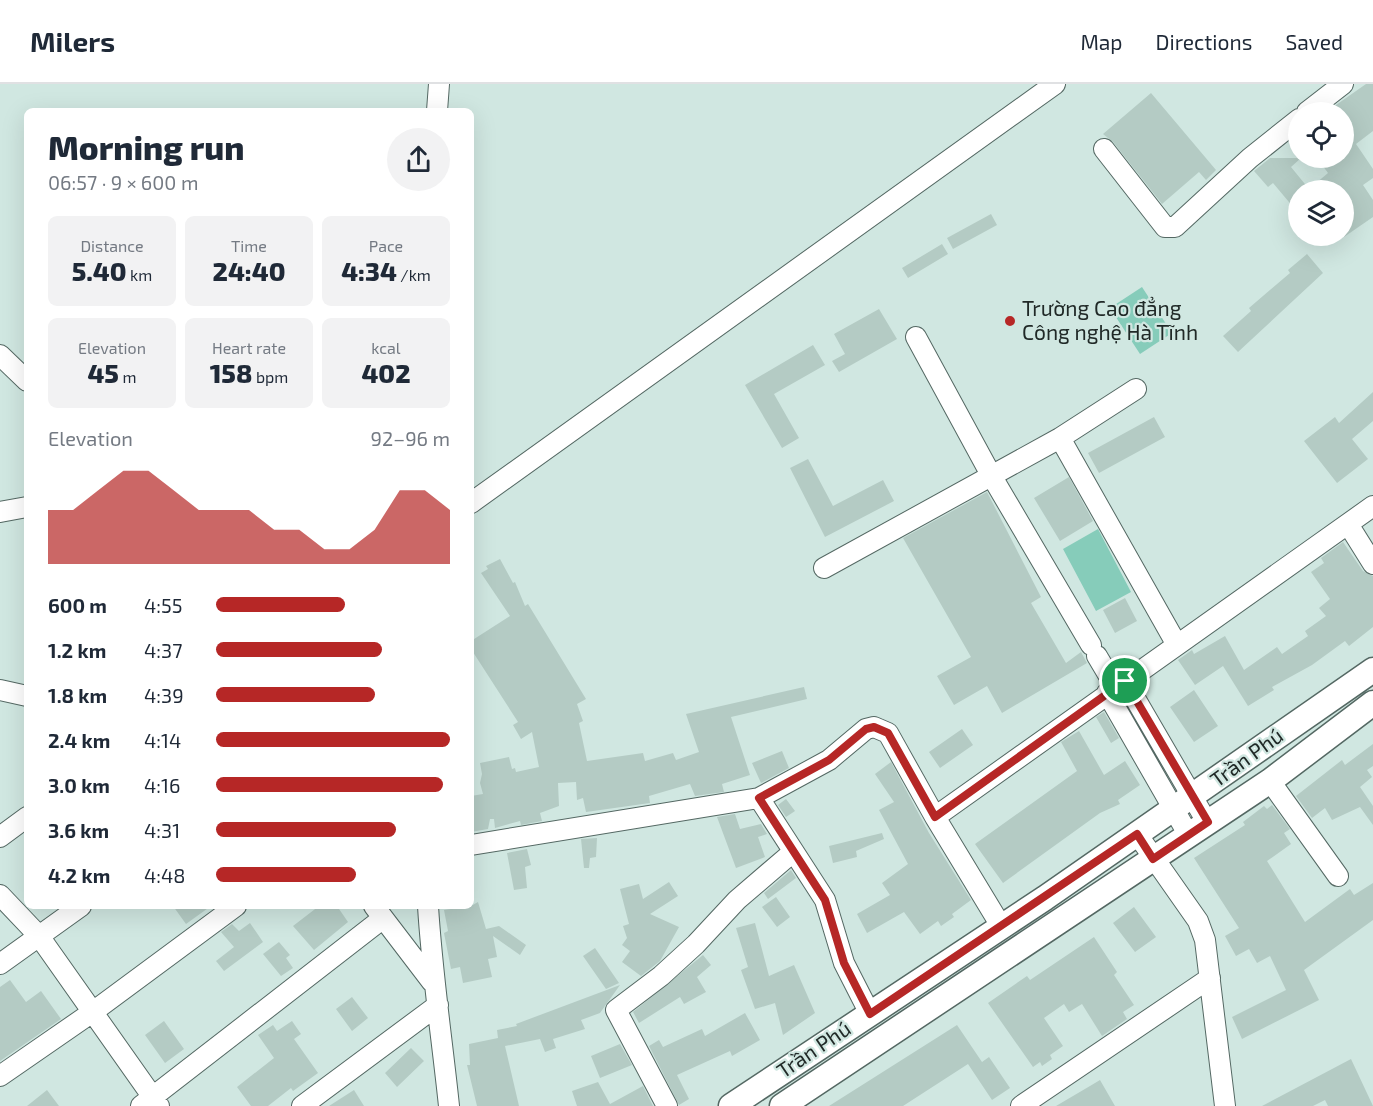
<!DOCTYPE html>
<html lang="en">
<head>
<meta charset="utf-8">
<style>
  body { margin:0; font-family:"Exo 2",sans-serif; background:#f2f2f3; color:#1f2937; height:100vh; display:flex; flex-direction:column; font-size:22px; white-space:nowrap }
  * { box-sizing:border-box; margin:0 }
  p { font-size:20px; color:#747a83 }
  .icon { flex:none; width:33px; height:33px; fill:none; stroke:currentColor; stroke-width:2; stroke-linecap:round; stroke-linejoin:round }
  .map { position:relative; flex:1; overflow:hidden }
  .panel { position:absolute; left:24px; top:24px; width:450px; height:801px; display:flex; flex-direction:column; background:#fff; border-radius:9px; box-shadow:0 6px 24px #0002 }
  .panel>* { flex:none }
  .fabs { position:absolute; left:1288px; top:18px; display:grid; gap:12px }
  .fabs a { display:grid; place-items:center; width:66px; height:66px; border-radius:50%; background:#fff; box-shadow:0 6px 24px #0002; font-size:30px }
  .pin { position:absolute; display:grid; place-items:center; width:51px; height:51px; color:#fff; margin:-26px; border:3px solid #fff; border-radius:50%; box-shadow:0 2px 6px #0007 }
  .round { display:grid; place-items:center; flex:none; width:63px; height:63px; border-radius:32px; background:#f2f2f3 }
  .summary { display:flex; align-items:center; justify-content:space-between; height:102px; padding:0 24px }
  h1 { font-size:33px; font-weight:800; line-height:45px }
  .figures { display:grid; grid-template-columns:repeat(3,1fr); gap:9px; height:102px; padding:6px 24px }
  .figures div { display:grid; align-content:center; border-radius:9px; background:#f2f2f3; text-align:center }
  .figures b { font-size:26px; font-weight:800 }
  .figures small { font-size:16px; font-weight:400 }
  .figures p { font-size:16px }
  .chart { height:168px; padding:12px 24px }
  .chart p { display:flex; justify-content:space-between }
  .chart svg { width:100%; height:108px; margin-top:6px; fill:#b62726; opacity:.7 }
  ul { padding:0 24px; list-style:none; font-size:20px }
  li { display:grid; grid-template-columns:96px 72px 1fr; align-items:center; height:45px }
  li i { height:15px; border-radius:8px; background:#b62726 }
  header { display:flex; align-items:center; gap:36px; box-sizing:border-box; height:84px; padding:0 30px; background:#fff; border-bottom:2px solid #e0e1e3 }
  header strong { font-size:28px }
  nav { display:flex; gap:33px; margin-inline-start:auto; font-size:21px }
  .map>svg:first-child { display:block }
  .green { fill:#86ccba }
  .building { fill:#b4cbc4 }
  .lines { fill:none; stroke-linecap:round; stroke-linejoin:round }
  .minor-casing { stroke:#546863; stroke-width:22 }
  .major-casing { stroke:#546863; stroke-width:27 }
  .minor { stroke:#fff; stroke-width:20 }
  .major { stroke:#fff; stroke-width:24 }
  .route-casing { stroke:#fff; stroke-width:12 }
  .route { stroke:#b62726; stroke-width:8 }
  .poi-dot { fill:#b62726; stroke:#d0e7e1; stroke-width:2 }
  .labels { text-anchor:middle; stroke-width:4.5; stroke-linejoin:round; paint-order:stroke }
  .poi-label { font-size:21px; fill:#202927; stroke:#d0e7e1; text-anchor:start }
  .street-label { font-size:21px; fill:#202927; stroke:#d0e7e1 }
</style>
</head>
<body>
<header>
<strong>Milers</strong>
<nav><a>Map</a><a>Directions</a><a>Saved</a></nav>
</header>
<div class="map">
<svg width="1373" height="1022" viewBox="0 0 1373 1022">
  <rect width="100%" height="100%" fill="#d0e7e1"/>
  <path class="green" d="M 1142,203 L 1172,249 L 1140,270 L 1110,224 Z
    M 1098,445 L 1131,508 L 1096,527 L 1063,465 Z"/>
  <path class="building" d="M 1366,0 L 1373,0 L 1373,47 L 1356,60 L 1373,85 L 1373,94 L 1363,101 L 1373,116 L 1373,133 L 1344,153 L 1344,106 L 1299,106 L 1299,130 L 1273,99 L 1268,103 L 1254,87 L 1270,74 L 1301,74 L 1291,83 L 1309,105 L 1328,89 L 1317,74 L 1344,74 L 1344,28 L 1326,28 Z
    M 1151,9 L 1216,86 L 1206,96 L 1199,88 L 1162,120 L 1113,58 L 1103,50 Z
    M 991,130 L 997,141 L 953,165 L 947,154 Z
    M 942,160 L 948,170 L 908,194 L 902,184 Z
    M 1307,170 L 1323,189 L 1238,268 L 1223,252 L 1251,227 L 1249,224 L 1290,189 L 1288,186 Z
    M 879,225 L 897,255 L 839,288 L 832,277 L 845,270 L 834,250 Z
    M 813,261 L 825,281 L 774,310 L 799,354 L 782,364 L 745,301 Z
    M 1373,308 L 1373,337 L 1352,355 L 1368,375 L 1337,399 L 1304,357 L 1335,333 L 1339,339 Z
    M 1154,333 L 1165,353 L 1099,389 L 1088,369 Z
    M 808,375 L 833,422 L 883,396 L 894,417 L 825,453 L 790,384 Z
    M 1069,393 L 1093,437 L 1060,457 L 1034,414 Z
    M 987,408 L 1041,513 L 1031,519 L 1066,579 L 1081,568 L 1087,579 L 1002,629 L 987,602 L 954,621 L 937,592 L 971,573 L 903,454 Z
    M 1343,458 L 1363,487 L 1373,492 L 1373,543 L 1349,562 L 1345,557 L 1312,581 L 1272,603 L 1274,606 L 1248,622 L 1223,582 L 1195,601 L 1178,576 L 1192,566 L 1194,570 L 1225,552 L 1244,586 L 1277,563 L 1282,570 L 1308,552 L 1305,547 L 1326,532 L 1319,524 L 1330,515 L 1311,488 L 1324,479 L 1321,474 Z
    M 500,475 L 513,499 L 515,498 L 525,522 L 528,520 L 586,615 L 577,620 L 583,637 L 579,639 L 587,677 L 643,669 L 645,677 L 673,669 L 676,676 L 699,668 L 686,630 L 804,603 L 807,615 L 731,633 L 750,691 L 722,700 L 724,708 L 695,712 L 690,700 L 649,712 L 650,719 L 586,728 L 583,714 L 577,716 L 576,698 L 558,699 L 559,722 L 540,729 L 542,737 L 521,741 L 520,737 L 495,744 L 494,735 L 490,735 L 488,745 L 471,748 L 471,712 L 483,710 L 480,699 L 482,690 L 480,679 L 509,673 L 512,685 L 515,684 L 516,688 L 539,683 L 532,648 L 521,655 L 513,641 L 518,638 L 471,565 L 471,557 L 510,532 L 481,489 L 488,485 L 486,482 Z
    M 1125,514 L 1137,537 L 1115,549 L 1103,526 Z
    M 1194,606 L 1218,642 L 1194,658 L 1170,623 Z
    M 1104,628 L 1119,654 L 1111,659 L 1096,633 Z
    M 962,645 L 973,661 L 940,684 L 929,668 Z
    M 1079,647 L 1104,691 L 1125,677 L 1140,701 L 1118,716 L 1120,720 L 1100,729 L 1003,799 L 975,760 L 1077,687 L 1061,658 Z
    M 1373,660 L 1373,682 L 1367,686 L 1372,693 L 1360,703 L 1373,722 L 1373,741 L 1360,723 L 1332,736 L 1325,724 L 1312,734 L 1296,712 L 1342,676 L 1345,681 Z
    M 782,667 L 789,684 L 761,699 L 752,679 Z
    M 891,678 L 929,749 L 971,816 L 952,830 L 954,833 L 941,842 L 938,837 L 920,850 L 904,828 L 867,849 L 857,830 L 890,811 L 882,799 L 908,780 L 879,726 L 894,718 L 875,690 Z
    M 786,715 L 795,727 L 786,733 L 778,721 Z
    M 1272,721 L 1290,745 L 1284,749 L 1291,760 L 1267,777 L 1305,838 L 1350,805 L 1354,811 L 1373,799 L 1373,836 L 1304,886 L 1319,916 L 1242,955 L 1232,933 L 1286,906 L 1270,872 L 1257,879 L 1249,865 L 1236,872 L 1225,852 L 1239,844 L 1194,774 L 1245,741 L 1243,738 L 1264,722 L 1267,725 Z
    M 735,730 L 740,745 L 761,740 L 767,750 L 758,753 L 765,773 L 736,784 L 717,733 Z
    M 882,749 L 884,755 L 856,767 L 857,773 L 833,779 L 829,762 Z
    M 597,754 L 596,773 L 590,774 L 589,784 L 584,784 L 581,755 Z
    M 527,765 L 531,781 L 525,783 L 527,804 L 514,806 L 507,769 Z
    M 791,786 L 796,794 L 768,815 L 764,809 Z
    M 669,798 L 678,812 L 650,830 L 679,843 L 660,877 L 641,892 L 622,878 L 630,867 L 622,861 L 627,854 L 623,842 L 629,840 L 620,805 L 639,800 L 643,815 Z
    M 776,813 L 790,833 L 777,843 L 762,823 Z
    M 478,818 L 486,845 L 499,842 L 526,861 L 520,871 L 493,852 L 497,873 L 488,875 L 492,893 L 463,899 L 460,883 L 451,885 L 444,849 L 448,847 L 444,826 L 471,822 Z
    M 173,822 L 211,822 L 186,840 Z
    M 319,822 L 337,822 L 348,838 L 314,866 L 293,842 Z
    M 1134,823 L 1156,853 L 1135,868 L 1113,839 Z
    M 250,839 L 263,858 L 224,887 L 216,877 L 234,863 L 221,848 L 232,840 L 239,847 Z
    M 755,839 L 769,892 L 794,881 L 815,929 L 783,951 L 775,919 L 755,925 L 741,886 L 748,883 L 736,844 Z
    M 1094,853 L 1117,888 L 1114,891 L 1134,921 L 1123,928 L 1127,935 L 1102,952 L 1082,920 L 1069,928 L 1064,920 L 1044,934 L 1063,962 L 1050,971 L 1052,975 L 1042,982 L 1040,978 L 1033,983 L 988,919 L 1027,892 L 1030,896 Z
    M 279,858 L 290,871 L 286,874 L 293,884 L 281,892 L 263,870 Z
    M 595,864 L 619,899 L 606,905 L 583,872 Z
    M 703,871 L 711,881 L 697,893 L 706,908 L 684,920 L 680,913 L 639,939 L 633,928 Z
    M 10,896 L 26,918 L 41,907 L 61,935 L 0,977 L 0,903 Z
    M 620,901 L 600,929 L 581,936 L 585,945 L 553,955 L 556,964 L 545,968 L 540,955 L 505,962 L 519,1022 L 477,1022 L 467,981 L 470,981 L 469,960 L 498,954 L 497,946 L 517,942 L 516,940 Z
    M 352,913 L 368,934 L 352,947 L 336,925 Z
    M 745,929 L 760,956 L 732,972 L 730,967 L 677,991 L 689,1015 L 679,1021 L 649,962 L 659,956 L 663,963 L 702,945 L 705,952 Z
    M 164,937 L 184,965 L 165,979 L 145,951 Z
    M 292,937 L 301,950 L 294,955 L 318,989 L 293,1007 L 291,1004 L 268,1022 L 251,1022 L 237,1003 L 274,974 L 258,951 L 273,941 L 277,947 Z
    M 957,941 L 982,978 L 989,973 L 1010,1004 L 992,1016 L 968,980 L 903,1022 L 829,1022 Z
    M 620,960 L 632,981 L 600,994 L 591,972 Z
    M 411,964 L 424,977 L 397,1003 L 385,989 Z
    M 1351,975 L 1373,1022 L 1328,1022 L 1325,1016 L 1313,1022 L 1262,1022 Z
    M 1100,996 L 1115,1022 L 1056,1022 L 1090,1002 Z
    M 598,998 L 610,1020 L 643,1002 L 653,1022 L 577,1022 L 572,1007 Z
    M 47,1006 L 59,1022 L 27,1022 Z
    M 354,1006 L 364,1022 L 329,1022 Z"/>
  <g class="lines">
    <defs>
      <path id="minor" d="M 437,27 L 439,0
        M 1307,28 L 1343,0
        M 1104,65 L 1165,143 L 1175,143 L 1250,74 L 1299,35
        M 916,253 L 991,391 L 1091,561
        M 0,271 L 27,297
        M 1060,354 L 1177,561
        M 471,419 L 1055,0
        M 0,428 L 27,423
        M 1348,440 L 1373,480
        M 824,484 L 1060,354 L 1136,305
        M 1097,572 L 1116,604
        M 1125,597 L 1207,738
        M 0,606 L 27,612
        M 1107,609 L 1188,750
        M 1270,697 L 1338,792
        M 759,714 L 825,816 L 844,879 L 870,930
        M 935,733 L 1373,422
        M 1137,750 L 1198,837 L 1205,856 L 1225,1022
        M 0,753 L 27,733
        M 471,761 L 759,714 L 829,676 L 866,645 L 874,643 L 888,649 L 935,733 L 1001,842
        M 0,811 L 39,852 L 159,1022
        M 374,822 L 432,898
        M 428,822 C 432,889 442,955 449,1022
        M 0,880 L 81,822
        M 0,992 L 94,927 L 236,822
        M 141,1022 L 382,835
        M 302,1022 L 438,921
        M 667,1022 L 616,926 L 661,892 L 696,860 L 737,816 L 793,768
        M 1021,1022 L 1210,894"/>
      <path id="major" d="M 731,1022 L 1045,814 L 1373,586
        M 782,1022 L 1270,697 L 1373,619"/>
    </defs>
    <use href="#minor" class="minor-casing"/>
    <use href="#major" class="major-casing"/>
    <use href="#minor" class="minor"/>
    <use href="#major" class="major"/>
  </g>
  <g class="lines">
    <defs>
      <path id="route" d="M 1125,597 L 1208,738 L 1153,775 L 1137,750 L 870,930 L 844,879 L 825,816 L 759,714 L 829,676 L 866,645 L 874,643 L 888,649 L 935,733 Z"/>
    </defs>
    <use href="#route" class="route-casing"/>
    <use href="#route" class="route"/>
  </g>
  <circle class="poi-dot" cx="1010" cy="237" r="6"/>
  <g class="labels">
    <g class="poi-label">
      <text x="1022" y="232">Trường Cao đẳng<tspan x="1022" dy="24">Công nghệ Hà Tĩnh</tspan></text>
    </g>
    <g class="street-label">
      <text transform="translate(1247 674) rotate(-36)" y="7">Trần Phú</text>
      <text transform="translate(814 966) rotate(-34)" y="7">Trần Phú</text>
    </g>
  </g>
</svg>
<div class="fabs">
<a><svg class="icon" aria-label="locate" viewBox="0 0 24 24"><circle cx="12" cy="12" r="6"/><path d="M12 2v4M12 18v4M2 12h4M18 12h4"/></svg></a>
<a><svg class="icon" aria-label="layers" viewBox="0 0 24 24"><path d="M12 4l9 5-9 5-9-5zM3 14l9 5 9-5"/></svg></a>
</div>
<div class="pin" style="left:1125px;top:597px;background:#1e9e55"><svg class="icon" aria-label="arrive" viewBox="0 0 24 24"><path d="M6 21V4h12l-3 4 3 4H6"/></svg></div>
<section class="panel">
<div class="summary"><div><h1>Morning run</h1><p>06:57 · 9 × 600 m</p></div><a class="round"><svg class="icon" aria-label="share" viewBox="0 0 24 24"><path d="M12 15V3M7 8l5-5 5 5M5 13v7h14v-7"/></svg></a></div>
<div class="figures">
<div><p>Distance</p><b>5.40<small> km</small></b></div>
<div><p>Time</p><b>24:40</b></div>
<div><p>Pace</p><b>4:34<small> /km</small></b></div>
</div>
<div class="figures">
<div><p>Elevation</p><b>45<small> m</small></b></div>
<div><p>Heart rate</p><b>158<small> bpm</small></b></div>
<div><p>kcal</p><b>402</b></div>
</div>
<div class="chart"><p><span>Elevation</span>92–96 m</p>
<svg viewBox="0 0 160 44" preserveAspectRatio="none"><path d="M0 44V22L10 22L20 14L30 6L40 6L50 14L60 22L70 22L80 22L90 30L100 30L110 38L120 38L130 30L140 14L150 14L160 22V44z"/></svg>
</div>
<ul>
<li><b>600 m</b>4:55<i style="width:55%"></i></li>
<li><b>1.2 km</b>4:37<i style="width:71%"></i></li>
<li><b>1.8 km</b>4:39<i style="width:68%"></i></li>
<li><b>2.4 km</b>4:14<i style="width:100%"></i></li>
<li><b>3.0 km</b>4:16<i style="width:97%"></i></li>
<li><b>3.6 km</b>4:31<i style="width:77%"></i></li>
<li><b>4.2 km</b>4:48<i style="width:60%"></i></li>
</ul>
</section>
</div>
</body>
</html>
